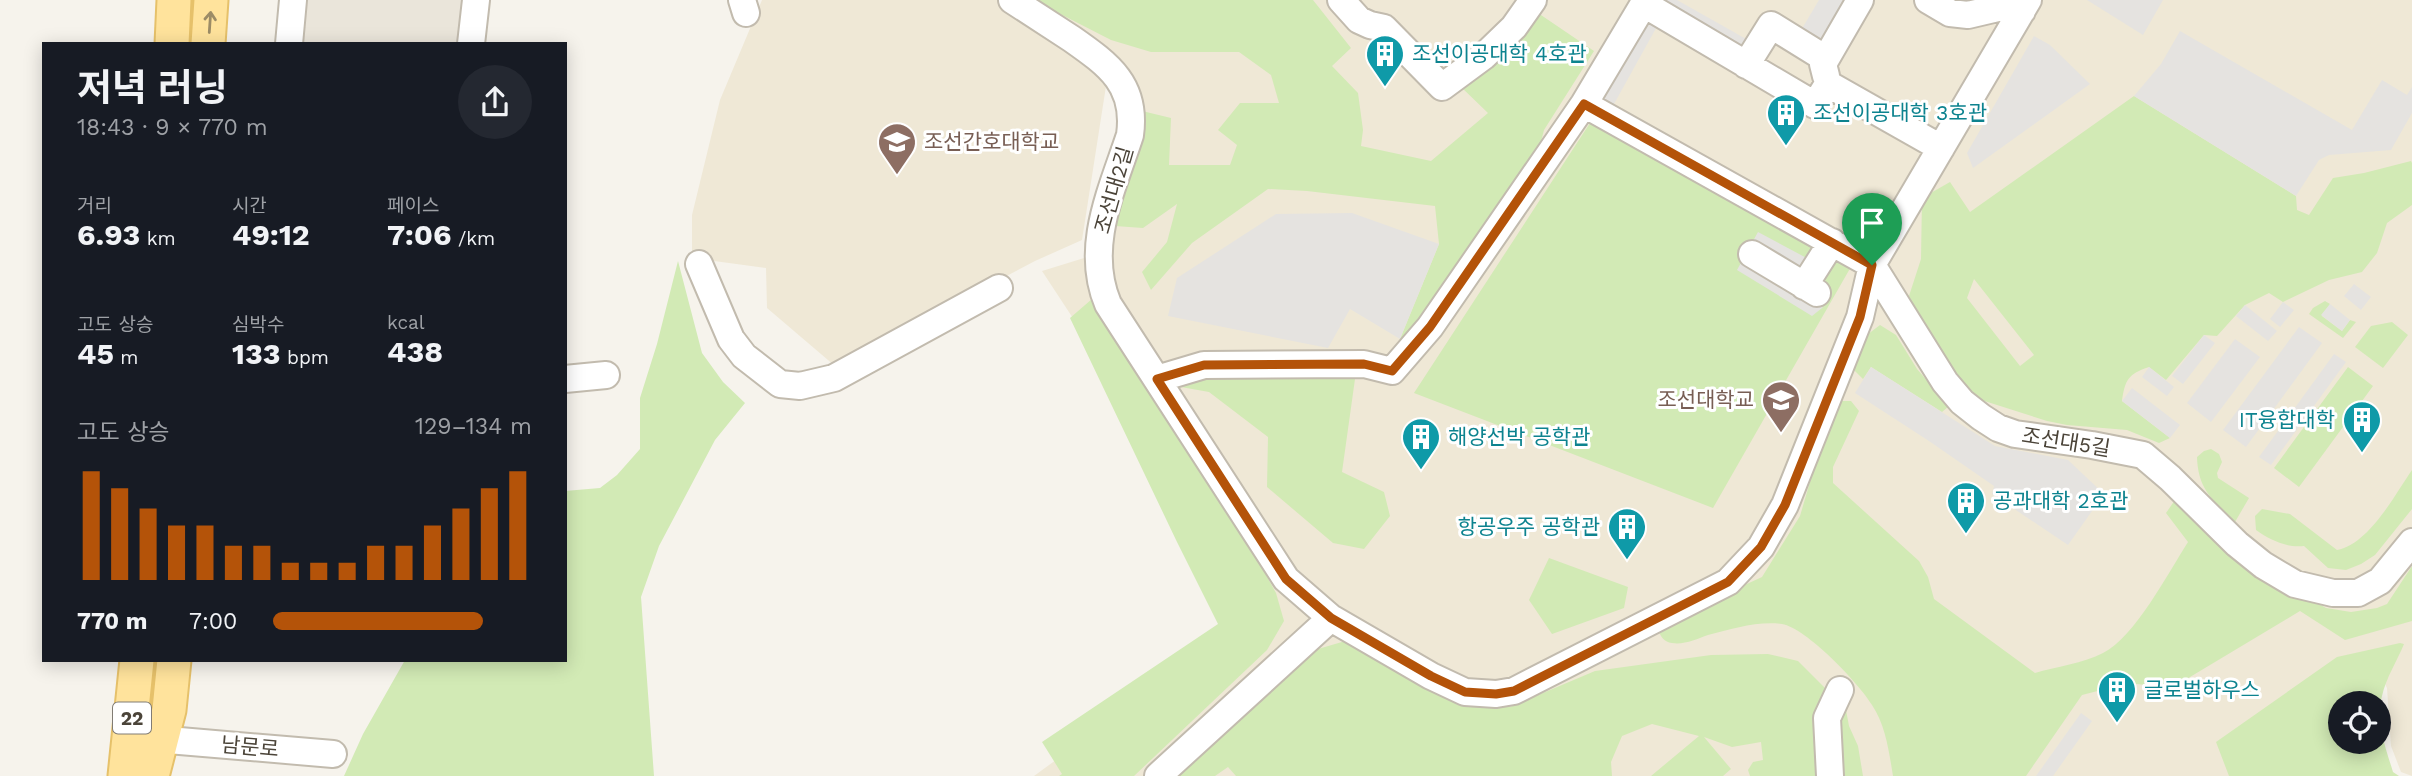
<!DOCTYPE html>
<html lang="ko">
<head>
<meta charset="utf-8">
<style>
  body { margin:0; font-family:"Work Sans","Noto Sans KR",sans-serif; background:#242831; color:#f1f3f6; height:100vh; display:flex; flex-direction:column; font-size:26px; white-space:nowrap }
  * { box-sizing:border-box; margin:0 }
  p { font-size:23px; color:#9ea1a6 }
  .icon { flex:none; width:38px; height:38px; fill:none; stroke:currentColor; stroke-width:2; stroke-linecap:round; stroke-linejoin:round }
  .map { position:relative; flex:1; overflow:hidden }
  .details { position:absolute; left:42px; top:42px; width:525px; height:620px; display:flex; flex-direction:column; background:#171b24; border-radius:0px; box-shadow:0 4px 18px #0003 }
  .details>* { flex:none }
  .tools { position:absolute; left:2328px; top:691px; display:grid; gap:14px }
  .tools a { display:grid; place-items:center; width:63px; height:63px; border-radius:50%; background:#171b24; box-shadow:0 4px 18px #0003; font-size:35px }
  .pin { position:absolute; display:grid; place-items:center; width:60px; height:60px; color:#fff; margin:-72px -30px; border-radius:50% 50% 50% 0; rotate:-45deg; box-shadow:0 0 7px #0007 }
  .pin .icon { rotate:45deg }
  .round { display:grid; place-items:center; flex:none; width:74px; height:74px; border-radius:37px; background:#242831 }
  .head { display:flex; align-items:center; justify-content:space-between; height:119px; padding:0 35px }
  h1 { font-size:38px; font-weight:700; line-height:52px }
  .figures { display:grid; grid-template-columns:repeat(3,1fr); gap:10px; height:119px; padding:7px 35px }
  .figures div { display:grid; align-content:center }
  .figures b { font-size:30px; font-weight:700 }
  .figures small { font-size:19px; font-weight:400 }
  .figures p { font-size:19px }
  .chart { height:196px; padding:14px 35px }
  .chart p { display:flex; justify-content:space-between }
  .chart svg { width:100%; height:126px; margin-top:7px; stroke:#b45309; stroke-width:6 }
  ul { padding:0 35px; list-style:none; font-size:23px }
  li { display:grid; grid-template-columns:112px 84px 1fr; align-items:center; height:52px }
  li i { height:18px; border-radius:9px; background:#b45309 }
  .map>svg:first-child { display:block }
  .residential { fill:#eae5da }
  .education { fill:#efe8d6 }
  .green { fill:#d2eab5; fill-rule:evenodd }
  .parking { fill:#e5e3e0 }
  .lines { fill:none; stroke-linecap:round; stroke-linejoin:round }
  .minor-casing { stroke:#c2bbae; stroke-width:30 }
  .major-casing { stroke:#e6c16a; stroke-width:37 }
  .minor { stroke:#fff; stroke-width:26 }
  .major { stroke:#ffe39c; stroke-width:33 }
  .oneway { stroke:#9c8c66 }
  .route-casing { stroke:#fff; stroke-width:14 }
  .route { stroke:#b45309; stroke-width:9 }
  .labels { text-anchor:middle; stroke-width:6; stroke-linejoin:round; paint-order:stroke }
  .shield { fill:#fff; stroke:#817c74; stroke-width:2 }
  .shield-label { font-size:19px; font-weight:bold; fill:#4b4439 }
  .culture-label { font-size:21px; fill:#0d838f; stroke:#fff; text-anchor:start }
  .education-label { font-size:21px; fill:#785e54; stroke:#fff; text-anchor:start }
  .street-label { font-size:21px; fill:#4b4439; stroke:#fff }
</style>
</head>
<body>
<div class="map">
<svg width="2412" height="776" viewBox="0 0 2412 776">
  <rect width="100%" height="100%" fill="#f6f3ec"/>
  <path class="residential" d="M 285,0 L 465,0 L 460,44 L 281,44 Z"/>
  <path class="education" d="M 762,0 L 2412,0 L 2412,776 L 2401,772 L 2391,746 L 2387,688 L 2381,675 L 2373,665 L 2238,776 L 1034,776 L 1245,622 L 1256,597 L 1042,271 L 1110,250 L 1140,98 L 1111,54 L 1082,240 L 1035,261 L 835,366 L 767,308 L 766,268 L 692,258 L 692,215 L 720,100 Z"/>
  <path class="green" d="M 1033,0 L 1313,0 L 1351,48 L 1332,66 L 1358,93 L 1363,130 L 1361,146 L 1431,161 L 1488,113 L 1460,86 L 1538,13 L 1594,51 L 1544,130 L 1535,165 L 1411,335 L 1400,339 L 1439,244 L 1435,206 L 1307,191 L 1268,189 L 1192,243 L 1151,290 L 1142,272 L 1167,242 L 1177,204 L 1143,228 L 1115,226 L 1138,110 L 1171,118 L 1169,165 L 1230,165 L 1237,145 L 1218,130 L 1240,103 L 1279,103 L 1271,75 L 1239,52 L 1151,52 L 1111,40 Z
    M 2134,96 L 2296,196 L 2297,210 L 2309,215 L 2333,178 L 2364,173 L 2411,161 L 2412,163 L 2412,205 L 2387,223 L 2377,253 L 2362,272 L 2329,280 L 2283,302 L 2269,293 L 2245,305 L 2217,336 L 2204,335 L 2166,380 L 2149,367 C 2128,374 2125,380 2122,401 L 2170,438 L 2159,443 L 2127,430 L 2067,425 L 2047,421 L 1975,398 L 1937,352 L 1909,296 L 1921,259 L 1922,198 L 1950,182 L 1970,212 ZM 1974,279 L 2034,355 L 2020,366 L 1967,298 Z
    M 1590,123 L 1852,265 L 1713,508 L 1414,393 Z
    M 678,261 L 702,353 L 723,382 L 745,403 L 715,440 L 659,546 L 641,597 L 654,776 L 344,776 L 363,734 L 405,660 L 565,660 L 565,491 L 600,488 L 617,475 L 640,449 L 640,398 L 657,344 Z
    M 1092,299 L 1256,557 L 1276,593 L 1284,621 L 1267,650 L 1134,776 L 1059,776 L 1062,774 L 1042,742 L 1218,624 L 1177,542 L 1070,318 Z
    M 2325,301 L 2330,304 L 2322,316 L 2342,331 L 2350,320 L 2356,322 L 2343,338 L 2309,314 L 2313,308 Z
    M 2392,322 L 2408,335 L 2383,368 L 2355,347 L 2371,326 Z
    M 1880,325 L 1896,335 L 1917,369 L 1949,406 L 1942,412 L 1871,367 L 1863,379 L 1851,367 L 1855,344 Z
    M 2348,367 L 2373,386 L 2299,487 L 2274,468 Z
    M 1223,371 L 1355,379 L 1342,472 L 1384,492 L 1390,516 L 1364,549 L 1333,543 L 1267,487 L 1268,437 L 1209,392 L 1181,387 L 1184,375 Z
    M 1839,401 L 1851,401 L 1859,411 L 1833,467 L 1833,483 L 1919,561 L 1928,577 L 1934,599 L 2035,673 C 2055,667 2084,663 2103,653 C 2135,637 2168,573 2188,542 L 2166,513 L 2175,500 L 2229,552 L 2326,608 L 2351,612 L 2377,608 L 2387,604 L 2412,566 L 2412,621 L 2345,640 L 2300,611 L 2185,680 L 2153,686 L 2137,684 L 2113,687 L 2082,695 L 2026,776 L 1893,776 C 1889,752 1886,726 1872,705 C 1859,683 1806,628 1782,624 C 1757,621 1732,629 1708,635 C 1697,639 1684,645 1672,643 C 1664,642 1661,637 1658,630 L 1662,623 L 1762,577 L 1800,516 L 1832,407 Z
    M 2211,449 L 2219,454 L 2222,462 L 2217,473 L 2218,478 L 2249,498 L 2235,522 C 2213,500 2198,490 2197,457 L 2204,451 Z
    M 2412,470 L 2412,509 L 2375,555 L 2361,564 L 2346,570 L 2328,568 L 2304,546 C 2287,548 2270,540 2256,530 L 2255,516 L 2262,509 L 2290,514 L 2337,550 C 2369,544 2394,496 2412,470 Z
    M 1549,558 L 1628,587 L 1624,608 L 1552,634 L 1529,600 Z
    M 1352,639 L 1466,703 L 1510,707 L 1595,671 L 1711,655 L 1768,654 L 1798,661 L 1830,693 L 1825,776 L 1750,776 L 1748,770 L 1753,762 L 1763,760 L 1761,742 L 1732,747 L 1704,737 L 1731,769 L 1723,776 L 1651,776 L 1699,736 L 1652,724 L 1622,736 L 1611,762 L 1612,776 L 1236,776 L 1228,767 L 1215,776 L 1166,776 L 1308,652 Z
    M 2400,643 L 2404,644 C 2397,661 2386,678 2382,696 C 2375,721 2386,749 2393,772 L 2399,776 L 2229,776 L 2216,742 L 2337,657 ZM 2340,704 L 2378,704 L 2378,742 L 2340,742 Z
    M 1840,707 L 1846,710 L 1849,726 L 1858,746 L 1863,776 L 1836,776 Z"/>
  <path class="parking" d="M 1650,0 L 1677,0 L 1755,44 L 1742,67 L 1660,21 L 1609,113 L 1592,103 Z
    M 1819,0 L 1856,0 L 1826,53 L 1797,37 Z
    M 2087,0 L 2163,0 L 2143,35 Z
    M 2180,31 L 2352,130 L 2382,80 L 2407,95 L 2412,87 L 2412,113 L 2391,150 L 2329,155 L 2319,160 L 2296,196 L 2134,96 L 2161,64 Z
    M 2034,36 L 2050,45 L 2090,84 L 1973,168 L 1967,153 Z
    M 1352,213 L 1439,244 L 1400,339 L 1350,309 L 1328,348 L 1168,316 L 1177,278 L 1276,214 Z
    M 1758,232 L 1829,270 L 1824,277 L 1830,296 L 1822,308 L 1812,316 L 1737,270 Z
    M 2354,284 L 2371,297 L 2361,310 L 2344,296 Z
    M 2283,302 L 2294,310 L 2280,327 L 2270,319 Z
    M 2330,304 L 2350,320 L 2342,331 L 2321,315 Z
    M 2245,305 L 2277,331 L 2268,341 L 2236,316 Z
    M 2299,327 L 2322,343 L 2246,447 L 2223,430 Z
    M 2204,335 L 2215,343 L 2183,384 L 2172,376 Z
    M 2235,339 L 2260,357 L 2211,422 L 2187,403 Z
    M 2334,354 L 2346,362 L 2271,465 L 2259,457 Z
    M 1871,367 L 1995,446 L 2068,460 L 2104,494 L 2068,545 L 1992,494 L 1994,486 L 1929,441 L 1855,393 Z
    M 2149,367 L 2174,387 L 2167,396 L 2142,377 Z
    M 2132,388 L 2180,425 L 2170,438 L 2122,401 Z
    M 2081,713 L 2092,721 L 2053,776 L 2036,776 Z"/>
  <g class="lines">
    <defs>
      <path id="minor" d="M 742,0 L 746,13
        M 1012,0 C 1032,13 1052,26 1072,39 C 1109,65 1137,85 1130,135 C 1112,190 1084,247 1108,304 L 1286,579 L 1331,618 L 1431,676 L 1465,692 L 1496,694 L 1514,691 L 1728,582 L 1761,547 L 1785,505 L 1860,317 L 1872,265 L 1584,104
        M 1341,0 L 1359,20 L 1370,25 L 1384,28 L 1442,87 L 1484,56 L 1514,27 L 1533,0
        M 1928,0 L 1950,13 L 1968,15 L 2002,7 L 2022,11
        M 2028,0 L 1872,265 L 1945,382 L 1962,402 L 1981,417 L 1998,428 L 2015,434 L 2092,445 L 2143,455 L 2170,478 L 2237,544 L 2263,565 L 2295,584 L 2333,593 L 2358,593 L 2380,581 L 2412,542
        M 1644,4 L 1815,105 L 1828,84 L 1941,148
        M 289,44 L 293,0
        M 471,44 L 476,0
        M 1746,65 L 1771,25 L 1826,59
        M 1826,76 L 1823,64 L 1860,0
        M 1752,254 L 1817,293
        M 699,264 L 731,339 L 744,356 L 780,384 L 800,386 L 834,378 L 999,288
        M 1804,286 L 1832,242
        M 565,379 L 606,375
        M 1157,379 L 1204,365 L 1364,364 L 1392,371 L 1430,327 L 1584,104 L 1646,0
        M 168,740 L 333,754
        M 1158,776 L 1331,618
        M 1830,776 L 1827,718 L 1840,690"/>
      <path id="major" d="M 172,44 L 174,0
        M 208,44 L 211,0
        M 125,776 L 137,660
        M 152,776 L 169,710 L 174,660"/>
    </defs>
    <use href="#minor" class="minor-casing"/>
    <use href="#major" class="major-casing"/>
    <use href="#minor" class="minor"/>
    <use href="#major" class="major"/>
  </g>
  <defs><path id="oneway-shaft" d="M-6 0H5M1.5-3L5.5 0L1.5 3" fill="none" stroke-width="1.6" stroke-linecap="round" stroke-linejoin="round" transform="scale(1.75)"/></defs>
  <use class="oneway" href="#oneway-shaft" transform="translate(210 22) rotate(-86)"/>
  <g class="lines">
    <defs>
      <path id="route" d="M 1584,104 L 1872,265 L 1860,317 L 1785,505 L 1761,547 L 1728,582 L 1514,691 L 1496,694 L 1465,692 L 1431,676 L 1331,618 L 1286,579 L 1157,379 L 1204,365 L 1364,364 L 1392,371 L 1430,327 Z"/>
    </defs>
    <use href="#route" class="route-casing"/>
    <use href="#route" class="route"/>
  </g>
  <defs>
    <symbol id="building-pin" viewBox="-11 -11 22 30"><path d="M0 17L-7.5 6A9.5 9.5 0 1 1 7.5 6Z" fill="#0f9aa8" stroke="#fff"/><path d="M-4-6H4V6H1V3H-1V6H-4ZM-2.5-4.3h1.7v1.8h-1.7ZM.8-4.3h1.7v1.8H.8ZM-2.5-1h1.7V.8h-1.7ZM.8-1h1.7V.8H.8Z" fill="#fff"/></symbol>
    <symbol id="university-pin" viewBox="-11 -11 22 30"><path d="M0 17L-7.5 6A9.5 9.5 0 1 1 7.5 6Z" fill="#8d6e63" stroke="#fff"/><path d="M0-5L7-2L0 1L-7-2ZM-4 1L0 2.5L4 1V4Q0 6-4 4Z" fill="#fff"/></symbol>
  </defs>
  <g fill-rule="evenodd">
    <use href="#building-pin" x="1363" y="32" width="44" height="60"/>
    <use href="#building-pin" x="1764" y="91" width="44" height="60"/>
    <use href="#university-pin" x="875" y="120" width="44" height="60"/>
    <use href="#university-pin" x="1759" y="378" width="44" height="60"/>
    <use href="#building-pin" x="2340" y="398" width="44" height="60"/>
    <use href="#building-pin" x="1399" y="415" width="44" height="60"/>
    <use href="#building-pin" x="1944" y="479" width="44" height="60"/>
    <use href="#building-pin" x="1605" y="505" width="44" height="60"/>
    <use href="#building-pin" x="2095" y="668" width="44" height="60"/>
  </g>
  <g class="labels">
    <rect class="shield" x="113" y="702.5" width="38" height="31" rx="5"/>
    <g class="shield-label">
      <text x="132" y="725">22</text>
    </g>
    <g class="culture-label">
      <text x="1412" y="61">조선이공대학 4호관</text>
      <text x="1813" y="120">조선이공대학 3호관</text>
      <text x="2335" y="427" text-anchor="end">IT융합대학</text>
      <text x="1448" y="444">해양선박 공학관</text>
      <text x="1993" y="508">공과대학 2호관</text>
      <text x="1600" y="534" text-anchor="end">항공우주 공학관</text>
      <text x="2144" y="697">글로벌하우스</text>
    </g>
    <g class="education-label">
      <text x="924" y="149">조선간호대학교</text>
      <text x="1754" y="407" text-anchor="end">조선대학교</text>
    </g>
    <g class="street-label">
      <text transform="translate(1114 190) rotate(-74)" y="7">조선대2길</text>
      <text transform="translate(2066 442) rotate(9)" y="7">조선대5길</text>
      <text transform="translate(250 747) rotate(5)" y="7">남문로</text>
    </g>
  </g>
</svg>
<div class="tools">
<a><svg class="icon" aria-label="locate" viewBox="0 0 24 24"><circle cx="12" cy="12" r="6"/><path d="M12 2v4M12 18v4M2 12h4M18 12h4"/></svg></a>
</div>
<div class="pin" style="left:1872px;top:265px;background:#1e9e55"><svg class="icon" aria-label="arrive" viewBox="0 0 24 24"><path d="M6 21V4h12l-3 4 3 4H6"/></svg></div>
<section class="details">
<div class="head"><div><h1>저녁 러닝</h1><p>18:43 · 9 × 770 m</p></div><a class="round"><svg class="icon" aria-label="share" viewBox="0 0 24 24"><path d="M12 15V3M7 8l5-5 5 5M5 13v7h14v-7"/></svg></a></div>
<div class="figures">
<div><p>거리</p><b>6.93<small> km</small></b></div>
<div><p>시간</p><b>49:12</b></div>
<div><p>페이스</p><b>7:06<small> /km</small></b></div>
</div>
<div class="figures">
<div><p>고도 상승</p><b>45<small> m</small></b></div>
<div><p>심박수</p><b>133<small> bpm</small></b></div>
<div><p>kcal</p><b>438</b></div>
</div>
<div class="chart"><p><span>고도 상승</span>129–134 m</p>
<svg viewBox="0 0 160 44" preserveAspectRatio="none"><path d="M5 44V6M15 44V12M25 44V19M35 44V25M45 44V25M55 44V32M65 44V32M75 44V38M85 44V38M95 44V38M105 44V32M115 44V32M125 44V25M135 44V19M145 44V12M155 44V6"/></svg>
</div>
<ul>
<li><b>770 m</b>7:00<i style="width:81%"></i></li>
</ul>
</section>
</div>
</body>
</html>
